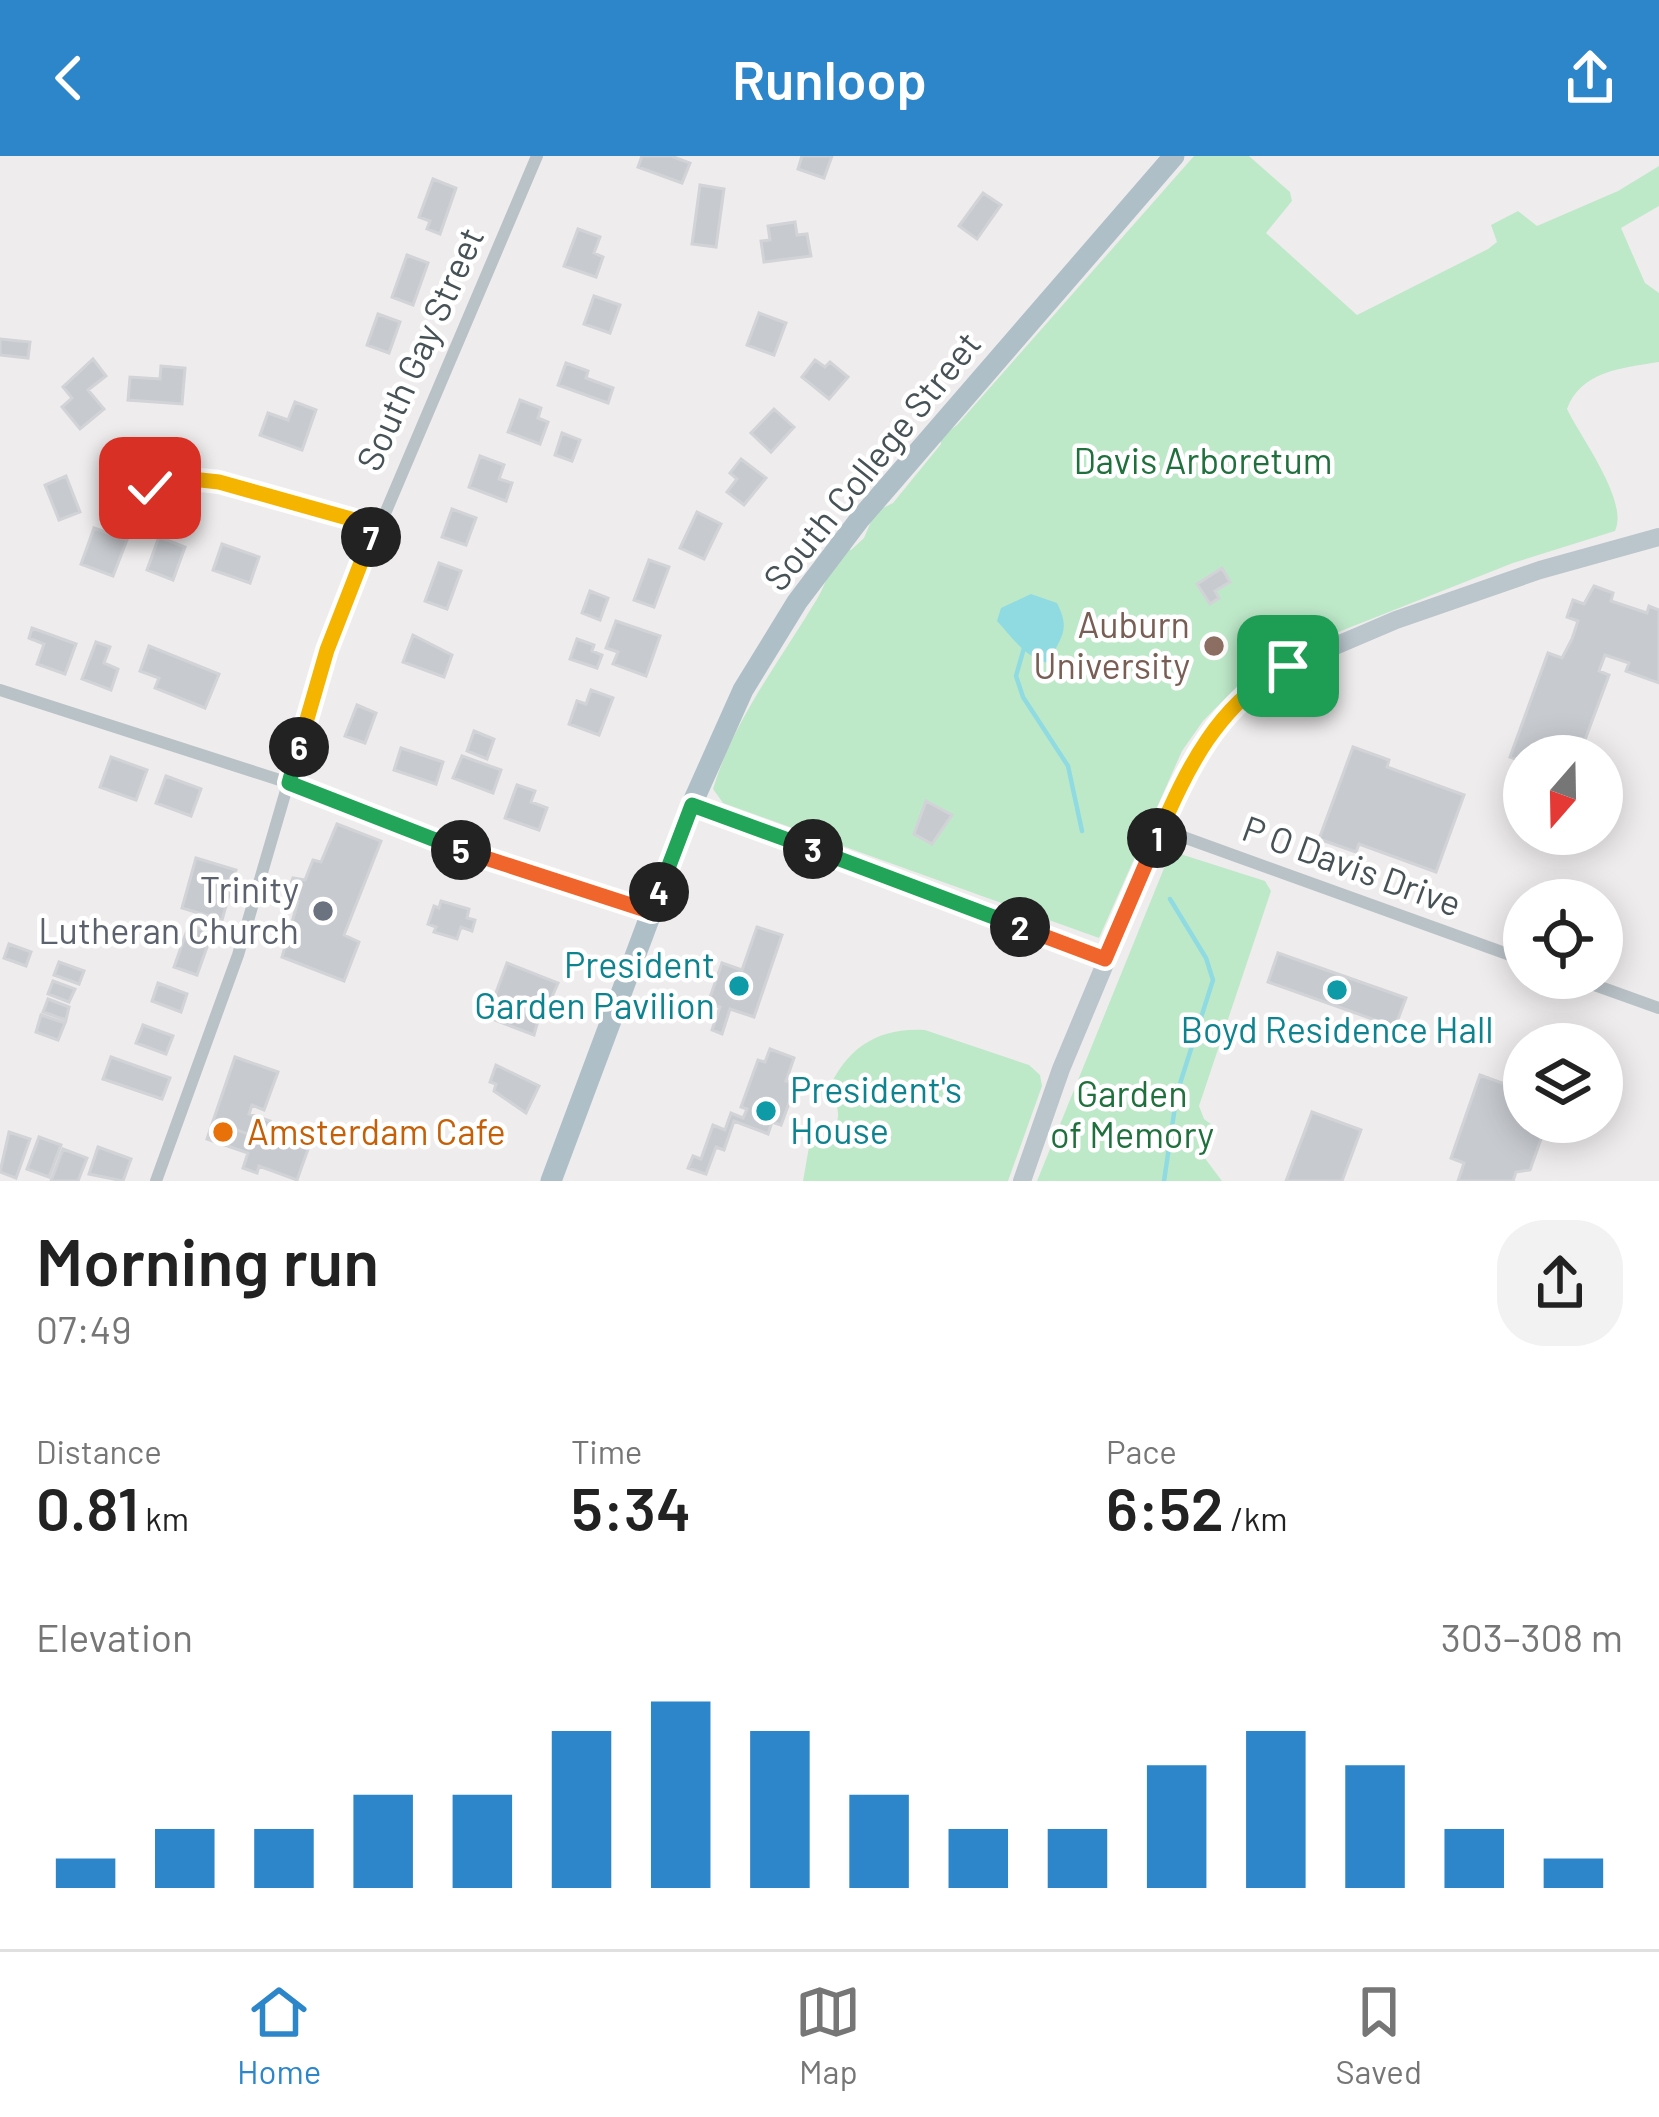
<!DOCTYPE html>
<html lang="en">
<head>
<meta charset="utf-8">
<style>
  body { margin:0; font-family:Barlow,sans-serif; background:#f2f2f2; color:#222; height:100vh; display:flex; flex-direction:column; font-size:45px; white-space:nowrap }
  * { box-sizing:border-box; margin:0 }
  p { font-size:39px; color:#767676 }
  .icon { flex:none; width:66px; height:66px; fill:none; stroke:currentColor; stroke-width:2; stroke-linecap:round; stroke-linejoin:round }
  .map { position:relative; height:1025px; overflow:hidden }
  .drawer { display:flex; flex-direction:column; background:#fff; flex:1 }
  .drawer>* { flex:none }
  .needle { width:78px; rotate:200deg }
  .tools { position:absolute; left:1503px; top:579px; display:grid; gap:24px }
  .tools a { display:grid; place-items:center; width:120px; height:120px; border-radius:50%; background:#fff; box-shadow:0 6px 30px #0003; font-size:60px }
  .pin { position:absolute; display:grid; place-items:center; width:102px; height:102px; color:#fff; margin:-51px; border-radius:24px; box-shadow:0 6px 18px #0006 }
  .km { position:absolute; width:60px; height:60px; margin:-30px; border-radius:50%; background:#222; color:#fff; font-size:33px; line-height:60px; text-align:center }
  .round { display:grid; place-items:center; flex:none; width:126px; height:126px; border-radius:48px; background:#f2f2f2 }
  .headline { display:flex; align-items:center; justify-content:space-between; height:204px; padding:0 36px }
  h1 { font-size:66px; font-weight:600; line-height:90px }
  .metrics { display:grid; grid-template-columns:repeat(3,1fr); gap:18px; height:204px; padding:12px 36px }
  .metrics div { display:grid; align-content:center }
  .metrics b { font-size:60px; font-weight:600 }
  .metrics small { font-size:33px; font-weight:400 }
  .metrics p { font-size:33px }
  .chart { height:336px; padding:24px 36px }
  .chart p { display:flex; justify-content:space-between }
  .chart svg { width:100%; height:216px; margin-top:12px; stroke:#2c86c9; stroke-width:6 }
  header { display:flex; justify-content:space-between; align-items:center; height:156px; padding:0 36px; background:#2c86c9; color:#fff; font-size:54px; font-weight:600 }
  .dock { display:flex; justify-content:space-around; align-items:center; height:168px; border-top:3px solid #e0e0e0; background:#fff; font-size:33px; color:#767676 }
  .dock a { display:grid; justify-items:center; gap:6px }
  .dock .active { color:#2c86c9 }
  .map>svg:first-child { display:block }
  .green { fill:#bee9c9 }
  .water { fill:#90dbe1 }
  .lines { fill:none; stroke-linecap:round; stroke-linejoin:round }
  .stream { stroke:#90dbe1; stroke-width:4.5 }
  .building { fill:#c7cacf; stroke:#d1d3d7; stroke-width:3 }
  .street { stroke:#b9c2c7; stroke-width:12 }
  .secondary { stroke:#bac5cc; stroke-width:18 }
  .primary { stroke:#aebfc8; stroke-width:21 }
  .split-1-casing { stroke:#fff; stroke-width:24 }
  .split-2-casing { stroke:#fff; stroke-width:24 }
  .split-3-casing { stroke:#fff; stroke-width:24 }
  .split-4-casing { stroke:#fff; stroke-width:24 }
  .split-5-casing { stroke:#fff; stroke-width:24 }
  .split-6-casing { stroke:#fff; stroke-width:24 }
  .split-7-casing { stroke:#fff; stroke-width:24 }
  .split-8-casing { stroke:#fff; stroke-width:24 }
  .split-1 { stroke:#f5b400; stroke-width:15 }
  .split-2 { stroke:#f0652b; stroke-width:15 }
  .split-3 { stroke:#22a559; stroke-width:15 }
  .split-4 { stroke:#22a559; stroke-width:15 }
  .split-5 { stroke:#f0652b; stroke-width:15 }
  .split-6 { stroke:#22a559; stroke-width:15 }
  .split-7 { stroke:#f5b400; stroke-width:15 }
  .split-8 { stroke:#f5b400; stroke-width:15 }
  .education-dot { fill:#8d6e63; stroke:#fff; stroke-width:4.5 }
  .worship-dot { fill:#6b7280; stroke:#fff; stroke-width:4.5 }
  .culture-dot { fill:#0f9aa8; stroke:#fff; stroke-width:4.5 }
  .food-dot { fill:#e8710a; stroke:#fff; stroke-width:4.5 }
  .labels { text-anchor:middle; stroke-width:9; stroke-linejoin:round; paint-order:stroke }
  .street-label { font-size:36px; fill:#475257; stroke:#fff }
  .park-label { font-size:36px; fill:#20703d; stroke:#fff }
  .education-label { font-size:36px; fill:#785e54; stroke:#fff; text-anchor:end }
  .worship-label { font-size:36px; fill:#5b616d; stroke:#fff; text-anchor:end }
  .culture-label { font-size:36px; fill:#0d838f; stroke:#fff; text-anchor:end }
  .food-label { font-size:36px; fill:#c56008; stroke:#fff; text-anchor:start }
</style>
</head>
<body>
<header><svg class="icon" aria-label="back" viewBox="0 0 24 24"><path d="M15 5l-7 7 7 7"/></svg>Runloop<svg class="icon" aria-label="share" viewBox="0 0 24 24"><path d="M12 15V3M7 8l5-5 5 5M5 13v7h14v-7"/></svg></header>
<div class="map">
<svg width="1659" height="1025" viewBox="0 0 1659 1025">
  <rect width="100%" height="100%" fill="#efeced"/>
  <path class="green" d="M 1194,0 L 1249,0 L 1290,36 L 1292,45 L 1266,77 L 1357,159 L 1488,93 L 1497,86 L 1491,69 L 1518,55 L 1537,70 L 1618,35 L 1659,10 L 1659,50 L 1621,72 L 1645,127 L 1659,137 L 1659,206 C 1622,212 1581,215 1567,253 C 1581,282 1629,345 1615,375 L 1513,407 L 1260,507 L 1203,565 L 1182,595 L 1099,782 L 723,647 L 713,633 C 734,563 780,505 817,443 C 827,427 830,408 840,391 L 851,394 L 864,382 L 875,356 L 893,347 L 941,288 L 941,281 L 957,269 Z
    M 1171,695 L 1265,725 L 1271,735 L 1199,950 L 1204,963 L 1215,971 L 1204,1001 L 1222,1025 L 1037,1025 Z
    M 925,874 L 1029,909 L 1040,919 L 1042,930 L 1008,1025 L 803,1025 L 810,985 C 838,982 847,956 828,935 C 846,892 878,871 925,874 Z"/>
  <path class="water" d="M 1031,438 L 1057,447 C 1072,476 1059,482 1049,507 C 1026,503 1011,480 997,465 L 1001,452 Z"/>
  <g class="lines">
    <path class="stream" d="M 1024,492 L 1016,520 L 1023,541 L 1068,610 L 1082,675
      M 1164,1025 L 1177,937 L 1213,824 L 1206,802 L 1170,743"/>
  </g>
  <path class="building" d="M 642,0 L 671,0 L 690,7 L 682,27 L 638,11 Z
    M 802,0 L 832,0 L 824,22 L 798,13 Z
    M 433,23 L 456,32 L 440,78 L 427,73 L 430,65 L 419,61 Z
    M 700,29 L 724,33 L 716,91 L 692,88 Z
    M 983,37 L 1001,49 L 977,83 L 959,70 Z
    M 795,66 L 797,79 L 807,78 L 811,100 L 764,106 L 761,85 L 770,84 L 768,70 Z
    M 578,73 L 600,81 L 594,97 L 603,101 L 596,121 L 564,110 Z
    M 407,99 L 428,107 L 413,149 L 392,141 Z
    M 594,140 L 620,149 L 610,177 L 584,168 Z
    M 759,157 L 786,167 L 774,199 L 747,189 Z
    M 378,158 L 400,166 L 389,197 L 367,189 Z
    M 0,183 L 30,186 L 28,202 L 0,199 Z
    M 93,203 L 106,220 L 88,234 L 104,253 L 80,273 L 62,251 L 72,242 L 63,231 Z
    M 815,204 L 825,211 L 830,206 L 848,221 L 829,243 L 802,221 Z
    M 566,207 L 588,215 L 586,222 L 613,232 L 608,247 L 558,229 Z
    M 161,210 L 185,212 L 182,248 L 128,244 L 130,221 L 160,223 Z
    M 520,244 L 541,252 L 538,262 L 548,266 L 540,288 L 508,276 Z
    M 295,246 L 316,254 L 302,294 L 260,279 L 268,257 L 288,264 Z
    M 774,253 L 794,271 L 771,296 L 751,277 Z
    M 562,277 L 580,284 L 572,305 L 555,299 Z
    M 480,300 L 504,309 L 499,323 L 512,327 L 506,345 L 469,331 Z
    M 741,303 L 766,322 L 744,349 L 727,336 L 737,323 L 730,317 Z
    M 66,320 L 80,356 L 59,364 L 45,329 Z
    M 452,353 L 476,362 L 466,389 L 442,381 Z
    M 697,356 L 721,368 L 704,403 L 680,392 Z
    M 94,372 L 127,384 L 113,420 L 81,408 Z
    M 159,381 L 185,391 L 173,424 L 147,414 Z
    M 222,388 L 259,401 L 250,427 L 213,414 Z
    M 649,404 L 669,411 L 654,451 L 634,444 Z
    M 439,407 L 461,415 L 447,453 L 425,445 Z
    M 1222,412 L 1230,426 L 1215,435 L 1219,442 L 1210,448 L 1197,428 Z
    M 1594,430 L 1613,437 L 1611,445 L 1647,457 L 1649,450 L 1659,454 L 1659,527 L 1626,515 L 1629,507 L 1605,499 L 1599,515 L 1609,519 L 1579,600 L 1524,600 L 1524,606 L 1510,601 L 1548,497 L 1562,502 L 1572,483 L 1578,465 L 1567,461 L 1573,444 L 1584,448 Z
    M 590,435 L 608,442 L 600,464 L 582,457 Z
    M 616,465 L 660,480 L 646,520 L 613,508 L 618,496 L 606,492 Z
    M 32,472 L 76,488 L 65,518 L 37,508 L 44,488 L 29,482 Z
    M 413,479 L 452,499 L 444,521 L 403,506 Z
    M 577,483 L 594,489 L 592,495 L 602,499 L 597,512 L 570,503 Z
    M 96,486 L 110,491 L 104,507 L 118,513 L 111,534 L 82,523 Z
    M 149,490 L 219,518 L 205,552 L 155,532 L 159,522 L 140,515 Z
    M 591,534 L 613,542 L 599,579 L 569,568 L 577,545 L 586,548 Z
    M 357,549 L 376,557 L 365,587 L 345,580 Z
    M 474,575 L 494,583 L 487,603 L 467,595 Z
    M 1353,591 L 1389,604 L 1387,611 L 1464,639 L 1436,716 L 1359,688 L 1356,696 L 1319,683 Z
    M 401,592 L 443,606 L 436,628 L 394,614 Z
    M 462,600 L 501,614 L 493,637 L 453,622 Z
    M 111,601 L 147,614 L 136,644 L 100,631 Z
    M 166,620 L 201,633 L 191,660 L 156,647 Z
    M 517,629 L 535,635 L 531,646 L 547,652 L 539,674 L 505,662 Z
    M 926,645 L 952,659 L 932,688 L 914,678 Z
    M 337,668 L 381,685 L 344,779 L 359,786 L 344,825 L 282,801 L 298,745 L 286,740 L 293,722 L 305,724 L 313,704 L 321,706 Z
    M 196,702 L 236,714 L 222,764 L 182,752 Z
    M 441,745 L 469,753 L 467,762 L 475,764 L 472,775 L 461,771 L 457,783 L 434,776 L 436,771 L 428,768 L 434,750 L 439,752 Z
    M 189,769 L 212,777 L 197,819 L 174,811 Z
    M 757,771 L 782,779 L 754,861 L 730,853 L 722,878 L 712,874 L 720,851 L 708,847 L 722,807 L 742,814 Z
    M 9,788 L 31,796 L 26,810 L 4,802 Z
    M 1278,797 L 1406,842 L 1395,871 L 1268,826 Z
    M 59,806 L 84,815 L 79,828 L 54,819 Z
    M 507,807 L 558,827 L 551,843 L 544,843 L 534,879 L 487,861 Z
    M 53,825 L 75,833 L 69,846 L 48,838 Z
    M 158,827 L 187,838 L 181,856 L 152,845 Z
    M 48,843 L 69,851 L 66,864 L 43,856 Z
    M 41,859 L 65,867 L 58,884 L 36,876 Z
    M 143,869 L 173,880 L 166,898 L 136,887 Z
    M 770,893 L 794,902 L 786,925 L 796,928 L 781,969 L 772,966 L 768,978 L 734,965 L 724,994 L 716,991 L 706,1018 L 688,1012 L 693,1000 L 701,1003 L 713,969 L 725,974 L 731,957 L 743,962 L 747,953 L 741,951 L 758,904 L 765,906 Z
    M 111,901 L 170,922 L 162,943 L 103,923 Z
    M 235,901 L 278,916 L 264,954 L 252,949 L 249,958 L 270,965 L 264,984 L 213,965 Z
    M 496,909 L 539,930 L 526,957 L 494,935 L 496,928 L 490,926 Z
    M 1480,919 L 1524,935 L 1524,966 L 1547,966 L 1530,1014 L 1516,1016 L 1513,1025 L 1458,1025 L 1464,1007 L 1451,1002 Z
    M 1312,956 L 1361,974 L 1342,1025 L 1286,1025 Z
    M 213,965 L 264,984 L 268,973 L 287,980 L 291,970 L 306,972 L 304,979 L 312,982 L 297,1024 L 259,1010 L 257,1017 L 243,1012 L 248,997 L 207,983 Z
    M 9,976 L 30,983 L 16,1022 L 0,1016 Z
    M 39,981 L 61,989 L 49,1021 L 27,1013 Z
    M 98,991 L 131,1003 L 123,1025 L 89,1018 Z
    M 63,993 L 87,1002 L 78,1025 L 51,1025 Z"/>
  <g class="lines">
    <path class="street" d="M 134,302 L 164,320 L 127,340 L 114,336 L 107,319 L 116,304 Z
      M 164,320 L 219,326 L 376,370
      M 0,534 L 289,627 L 517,715 L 652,756
      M 692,648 L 1105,803
      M 1161,673 L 1524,804
      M 1575,822 L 1659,852
      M 156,1025 L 238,799 L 327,494 L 537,0"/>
    <path class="secondary" d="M 1022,1025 L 1061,913 L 1184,619 L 1241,540 L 1288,510 L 1396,464 L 1540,414 L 1659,381"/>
    <path class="primary" d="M 551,1025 L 692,648 L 743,534 L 797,446 L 859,364 L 1174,0"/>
  </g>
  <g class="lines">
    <defs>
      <path id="split-1" d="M 1157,682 C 1187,612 1218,547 1288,510"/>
      <path id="split-2" d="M 1020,771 L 1105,803 L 1157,682"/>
      <path id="split-3" d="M 813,693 L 1020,771"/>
      <path id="split-4" d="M 659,736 L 692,649 L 813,693"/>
      <path id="split-5" d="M 461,694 L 652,756 L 659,736"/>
      <path id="split-6" d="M 299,591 L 289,627 L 461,694"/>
      <path id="split-7" d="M 299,591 L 327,494 L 371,381"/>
      <path id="split-8" d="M 150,332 L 164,320 L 219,326 L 376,370 L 371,381"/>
    </defs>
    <use href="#split-1" class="split-1-casing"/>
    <use href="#split-2" class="split-2-casing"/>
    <use href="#split-3" class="split-3-casing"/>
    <use href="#split-4" class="split-4-casing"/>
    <use href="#split-5" class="split-5-casing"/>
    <use href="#split-6" class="split-6-casing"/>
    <use href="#split-7" class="split-7-casing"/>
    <use href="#split-8" class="split-8-casing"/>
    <use href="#split-1" class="split-1"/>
    <use href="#split-2" class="split-2"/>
    <use href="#split-3" class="split-3"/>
    <use href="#split-4" class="split-4"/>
    <use href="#split-5" class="split-5"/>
    <use href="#split-6" class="split-6"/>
    <use href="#split-7" class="split-7"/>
    <use href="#split-8" class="split-8"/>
  </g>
  <circle class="education-dot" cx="1214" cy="490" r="12"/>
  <circle class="worship-dot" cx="323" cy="755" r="12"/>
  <g class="culture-dot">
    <circle cx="739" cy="830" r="12"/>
    <circle cx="1337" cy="834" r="12"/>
    <circle cx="766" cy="955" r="12"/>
  </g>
  <circle class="food-dot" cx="223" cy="976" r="12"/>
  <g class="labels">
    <g class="street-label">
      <text transform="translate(420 193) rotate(-66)" y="13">South Gay Street</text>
      <text transform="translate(872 305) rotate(-51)" y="13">South College Street</text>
      <text transform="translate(1352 710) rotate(20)" y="13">P O Davis Drive</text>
    </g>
    <g class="park-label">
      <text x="1203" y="318">Davis Arboretum</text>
      <text x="1132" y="951">Garden<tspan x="1132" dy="41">of Memory</tspan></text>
    </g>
    <g class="education-label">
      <text x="1190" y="482">Auburn<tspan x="1190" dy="41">University</tspan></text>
    </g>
    <g class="worship-label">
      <text x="299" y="747">Trinity<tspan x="299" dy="41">Lutheran Church</tspan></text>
    </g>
    <g class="culture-label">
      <text x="715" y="822">President<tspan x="715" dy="41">Garden Pavilion</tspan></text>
      <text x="1337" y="887" text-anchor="middle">Boyd Residence Hall</text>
      <text x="790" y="947" text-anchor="start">President's<tspan x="790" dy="41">House</tspan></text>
    </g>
    <g class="food-label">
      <text x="247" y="989">Amsterdam Cafe</text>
    </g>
  </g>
</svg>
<div class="tools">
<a><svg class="needle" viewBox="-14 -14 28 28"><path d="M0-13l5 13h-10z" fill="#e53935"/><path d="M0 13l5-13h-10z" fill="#767676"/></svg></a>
<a><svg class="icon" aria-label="locate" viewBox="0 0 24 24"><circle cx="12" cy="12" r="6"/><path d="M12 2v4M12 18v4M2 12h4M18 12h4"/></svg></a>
<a><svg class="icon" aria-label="layers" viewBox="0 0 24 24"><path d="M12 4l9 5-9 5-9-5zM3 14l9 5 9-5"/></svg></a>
</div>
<div class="pin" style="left:1288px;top:510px;background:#1e9e55"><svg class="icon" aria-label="arrive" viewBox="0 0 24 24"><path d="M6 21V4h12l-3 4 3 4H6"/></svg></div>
<div class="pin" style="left:150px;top:332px;background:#d93025"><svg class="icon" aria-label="check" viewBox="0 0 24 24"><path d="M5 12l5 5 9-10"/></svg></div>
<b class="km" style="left:1157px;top:682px">1</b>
<b class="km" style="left:1020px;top:771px">2</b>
<b class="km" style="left:813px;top:693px">3</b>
<b class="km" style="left:659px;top:736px">4</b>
<b class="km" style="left:461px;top:694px">5</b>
<b class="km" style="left:299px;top:591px">6</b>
<b class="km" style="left:371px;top:381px">7</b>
</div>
<section class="drawer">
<div class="headline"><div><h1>Morning run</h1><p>07:49</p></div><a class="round"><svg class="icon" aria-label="share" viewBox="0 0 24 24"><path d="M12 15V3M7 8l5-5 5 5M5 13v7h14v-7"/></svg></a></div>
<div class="metrics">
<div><p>Distance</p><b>0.81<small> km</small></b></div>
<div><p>Time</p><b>5:34</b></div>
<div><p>Pace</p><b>6:52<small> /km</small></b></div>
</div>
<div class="chart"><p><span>Elevation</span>303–308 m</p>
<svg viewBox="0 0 160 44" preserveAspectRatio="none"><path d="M5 44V38M15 44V32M25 44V32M35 44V25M45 44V25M55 44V12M65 44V6M75 44V12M85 44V25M95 44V32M105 44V32M115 44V19M125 44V12M135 44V19M145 44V32M155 44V38"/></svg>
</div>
</section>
<nav class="dock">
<a class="active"><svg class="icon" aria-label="home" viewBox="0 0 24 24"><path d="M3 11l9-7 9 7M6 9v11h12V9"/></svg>Home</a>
<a><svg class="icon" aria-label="map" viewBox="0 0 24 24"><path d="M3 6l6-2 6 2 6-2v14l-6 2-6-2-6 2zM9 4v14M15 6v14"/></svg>Map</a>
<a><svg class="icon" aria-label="saved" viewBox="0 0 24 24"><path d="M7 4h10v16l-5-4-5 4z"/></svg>Saved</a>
</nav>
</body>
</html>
